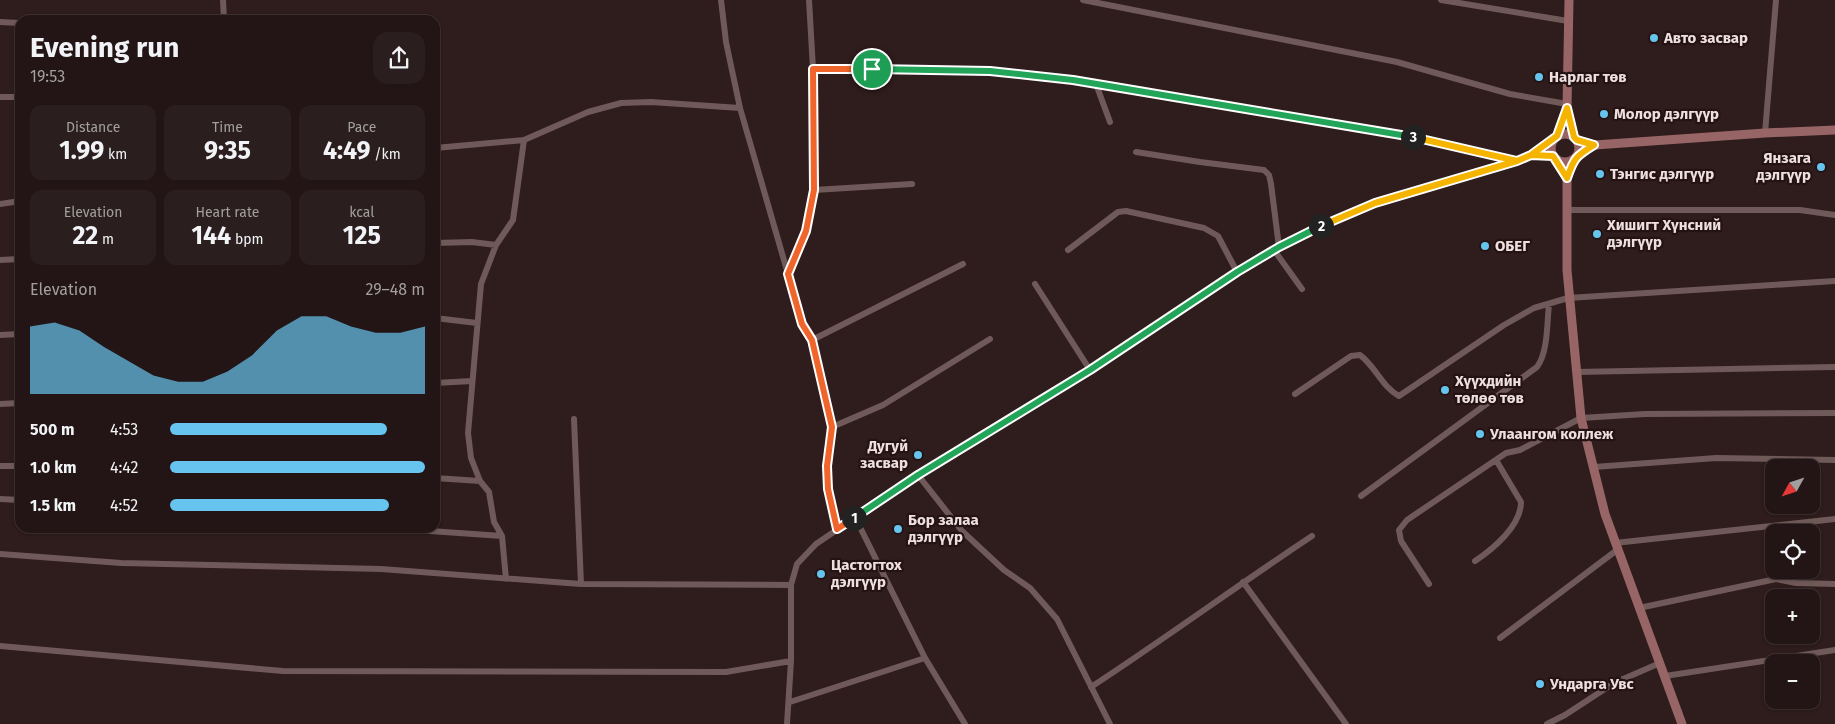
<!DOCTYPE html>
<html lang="en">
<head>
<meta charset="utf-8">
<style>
  body { margin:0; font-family:"Fira Sans",sans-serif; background:#2b1e1e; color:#f1f3f6; height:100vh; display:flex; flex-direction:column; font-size:19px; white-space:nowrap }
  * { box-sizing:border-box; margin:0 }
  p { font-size:16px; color:#a39fa0 }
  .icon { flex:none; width:28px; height:28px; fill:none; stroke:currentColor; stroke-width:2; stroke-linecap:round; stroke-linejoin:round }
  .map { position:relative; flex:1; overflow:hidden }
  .details { position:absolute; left:15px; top:15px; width:425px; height:518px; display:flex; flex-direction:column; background:#231515; border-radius:15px; box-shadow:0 1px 4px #0004,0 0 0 1px #403434 }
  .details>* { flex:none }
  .needle { width:32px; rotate:230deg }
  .controls { position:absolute; left:1765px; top:459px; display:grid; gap:10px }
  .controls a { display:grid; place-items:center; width:55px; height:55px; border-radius:10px; background:#231515; box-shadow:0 1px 4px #0004,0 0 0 1px #403434; font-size:25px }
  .pin { position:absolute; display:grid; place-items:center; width:42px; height:42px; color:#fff; margin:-21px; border:2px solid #fff; border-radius:50%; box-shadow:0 1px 5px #0007 }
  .km { position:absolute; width:25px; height:25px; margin:-12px; border-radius:50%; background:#222; color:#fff; font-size:14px; line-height:25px; text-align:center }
  .round { display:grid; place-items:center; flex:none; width:52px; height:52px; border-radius:15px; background:#2b1e1e }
  .summary { display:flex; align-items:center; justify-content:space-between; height:85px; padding:0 15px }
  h1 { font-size:28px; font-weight:700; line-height:38px }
  .figures { display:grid; grid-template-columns:repeat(3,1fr); gap:8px; height:85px; padding:5px 15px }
  .figures div { display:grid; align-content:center; border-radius:12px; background:#2b1e1e; text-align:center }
  .figures b { font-size:25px; font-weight:700 }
  .figures small { font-size:14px; font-weight:400 }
  .figures p { font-size:14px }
  .chart { height:140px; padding:10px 15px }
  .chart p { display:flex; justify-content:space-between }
  .chart svg { width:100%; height:90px; margin-top:5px; fill:#66c4ef; opacity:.7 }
  ul { padding:0 15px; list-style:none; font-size:16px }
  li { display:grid; grid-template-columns:80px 60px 1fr; align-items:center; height:38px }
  li i { height:12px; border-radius:6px; background:#66c4ef }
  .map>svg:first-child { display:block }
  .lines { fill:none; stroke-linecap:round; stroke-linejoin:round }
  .street { stroke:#705959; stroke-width:6 }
  .secondary { stroke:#986566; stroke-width:9 }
  .split-1-casing { stroke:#fff; stroke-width:10 }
  .split-2-casing { stroke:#fff; stroke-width:10 }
  .split-3-casing { stroke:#fff; stroke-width:10 }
  .split-4-casing { stroke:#fff; stroke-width:10 }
  .split-1 { stroke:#f0652b; stroke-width:6 }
  .split-2 { stroke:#22a559; stroke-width:6 }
  .split-3 { stroke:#f5b400; stroke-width:6 }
  .split-4 { stroke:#22a559; stroke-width:6 }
  .poi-dot { fill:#66c4ef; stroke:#251313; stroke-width:2 }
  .labels { text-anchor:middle; stroke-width:4.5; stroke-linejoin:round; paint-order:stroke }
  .poi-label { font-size:15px; font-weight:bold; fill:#ede0df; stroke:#251313; text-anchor:start }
</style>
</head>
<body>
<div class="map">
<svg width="1835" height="724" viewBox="0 0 1835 724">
  <rect width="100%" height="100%" fill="#2f1c1c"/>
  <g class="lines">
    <path class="street" d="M 223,0 L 224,20
      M 721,0 L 726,42 L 740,108 L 788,274
      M 809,0 L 813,69 L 814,190 L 806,231 L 788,274 L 803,324 L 812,340 L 832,427 L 827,466 L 828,489 L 837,529
      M 1083,0 L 1397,62 L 1510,94 L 1567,104
      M 1441,0 L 1568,21
      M 0,22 L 20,23
      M 813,69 L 990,71 L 1073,80 L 1397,133 L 1516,161
      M 1096,84 L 1110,122
      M 0,97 L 20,97
      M 1765,133 L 1776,0
      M 435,148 L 524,140 L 588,112 L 621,103 L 651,102 L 740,108
      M 1136,152 L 1200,162 L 1264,170 L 1269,175 L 1271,184 L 1279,247
      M 1531,155 L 1553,156
      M 814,190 L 912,184
      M 0,204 L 20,201
      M 1566,210 L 1800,210 L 1835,215
      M 435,243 L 472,242 L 496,245
      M 1068,250 L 1118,212 L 1126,211 L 1204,228 L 1218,236 L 1237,272
      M 1274,250 L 1302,289
      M 0,260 L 20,259
      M 1035,284 L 1090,370
      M 435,318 L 477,323
      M 0,335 L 20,334
      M 812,340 L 963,264
      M 1576,372 L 1835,367
      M 435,383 L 472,381
      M 1295,394 L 1351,356 L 1360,355 C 1376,367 1382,387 1399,396 L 1504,325 L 1534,308 L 1568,298 L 1835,281
      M 0,404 L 20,403
      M 574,419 L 581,584
      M 832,427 L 883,405 L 990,339
      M 0,466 L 20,466
      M 1594,467 L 1716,458 L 1835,460
      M 918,475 L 962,531 L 1004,570 L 1030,588 L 1057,619 L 1110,724
      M 435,478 L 480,481
      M 1361,496 L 1537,367 C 1548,353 1547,322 1549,304
      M 0,499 L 20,500
      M 855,517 L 925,658 L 965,724
      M 387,528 L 502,536 L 506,579
      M 502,536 L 494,522 L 489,492 L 480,481 L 471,458 L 468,433 L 481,284 L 496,245 L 513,220 L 524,140
      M 1615,543 L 1835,519
      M 0,554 L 121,563 L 381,569 L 581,584 L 791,585
      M 1475,561 C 1493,549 1521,526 1521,502 L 1496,460
      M 1243,582 L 1346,724
      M 1429,584 L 1401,541 L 1399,530 L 1407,520 L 1506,453 L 1520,450 L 1581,418 L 1645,414 L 1835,413
      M 1639,608 L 1776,579 L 1796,583 L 1835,584
      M 1500,638 L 1617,550
      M 0,646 L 283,671 L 726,672 L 791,661
      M 1665,676 L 1835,650
      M 1091,687 C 1166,638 1238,585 1312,536
      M 790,702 L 925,658
      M 787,724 L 791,661 L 791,585 L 797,564 L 816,544 L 918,475 L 1090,370 L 1237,272 L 1279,247 L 1332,220 L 1375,203 L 1517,161 L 1531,155 L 1553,140
      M 1547,724 L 1565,715 L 1614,683 L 1660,663"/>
    <path class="secondary" d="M 1569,0 L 1567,108 L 1574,137
      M1551 148a14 14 0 1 1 28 0a14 14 0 1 1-28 0Z
      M 1557,136 L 1567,108
      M 1577,140 L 1595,145 L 1765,133 L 1835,130
      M 1574,160 L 1567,178 L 1567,270 L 1581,418 L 1605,514 L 1682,724"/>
  </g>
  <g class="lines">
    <defs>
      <path id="split-1" d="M 854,518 L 837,529 L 828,489 L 827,466 L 832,427 L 812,340 L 802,324 L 788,274 L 806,231 L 814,190 L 813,69 L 872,69"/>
      <path id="split-2" d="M 854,518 L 918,475 L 1090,370 L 1237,272 L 1279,247 L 1321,226"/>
      <path id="split-3" d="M 1321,226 L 1375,203 L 1517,161 L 1531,155 L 1553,156 L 1567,178 C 1574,158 1576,156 1594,145 L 1577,140 L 1574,137 L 1567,108 L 1557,136 L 1531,155 L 1517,161 L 1413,137"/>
      <path id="split-4" d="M 872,69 L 990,71 L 1073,80 L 1413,137"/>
    </defs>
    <use href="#split-1" class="split-1-casing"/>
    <use href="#split-2" class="split-2-casing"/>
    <use href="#split-3" class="split-3-casing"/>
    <use href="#split-4" class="split-4-casing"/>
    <use href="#split-1" class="split-1"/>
    <use href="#split-2" class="split-2"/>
    <use href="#split-3" class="split-3"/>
    <use href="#split-4" class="split-4"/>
  </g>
  <g class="poi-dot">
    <circle cx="1654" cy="38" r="5"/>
    <circle cx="1539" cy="77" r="5"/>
    <circle cx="1604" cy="114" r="5"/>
    <circle cx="1821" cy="167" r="5"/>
    <circle cx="1600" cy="174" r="5"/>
    <circle cx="1597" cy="234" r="5"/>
    <circle cx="1485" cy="246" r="5"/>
    <circle cx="1445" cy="390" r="5"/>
    <circle cx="1480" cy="434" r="5"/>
    <circle cx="918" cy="455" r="5"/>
    <circle cx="898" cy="529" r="5"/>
    <circle cx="821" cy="574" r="5"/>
    <circle cx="1540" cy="684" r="5"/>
  </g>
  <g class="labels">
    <g class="poi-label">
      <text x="1664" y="43">Авто засвар</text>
      <text x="1549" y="82">Нарлаг төв</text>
      <text x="1614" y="119">Молор дэлгүүр</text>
      <text x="1811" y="163" text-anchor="end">Янзага<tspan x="1811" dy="17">дэлгүүр</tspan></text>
      <text x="1610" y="179">Тэнгис дэлгүүр</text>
      <text x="1607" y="230">Хишигт Хүнсний<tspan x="1607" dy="17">дэлгүүр</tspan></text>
      <text x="1495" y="251">ОБЕГ</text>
      <text x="1455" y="386">Хүүхдийн<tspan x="1455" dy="17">төлөө төв</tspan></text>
      <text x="1490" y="439">Улаангом коллеж</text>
      <text x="908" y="451" text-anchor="end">Дугуй<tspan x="908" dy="17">засвар</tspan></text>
      <text x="908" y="525">Бор залаа<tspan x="908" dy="17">дэлгүүр</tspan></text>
      <text x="831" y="570">Цастогтох<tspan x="831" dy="17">дэлгүүр</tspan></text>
      <text x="1550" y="689">Ундарга Увс</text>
    </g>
  </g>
</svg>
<div class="controls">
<a><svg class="needle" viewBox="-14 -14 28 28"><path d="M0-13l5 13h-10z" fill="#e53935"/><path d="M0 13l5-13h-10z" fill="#a39fa0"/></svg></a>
<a><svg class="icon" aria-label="locate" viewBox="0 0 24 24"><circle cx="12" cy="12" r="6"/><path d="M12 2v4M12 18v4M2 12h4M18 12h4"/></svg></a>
<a>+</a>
<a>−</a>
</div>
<div class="pin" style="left:872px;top:69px;background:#1e9e55"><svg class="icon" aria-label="arrive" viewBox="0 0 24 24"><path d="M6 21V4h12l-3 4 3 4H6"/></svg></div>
<b class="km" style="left:854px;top:518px">1</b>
<b class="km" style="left:1321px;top:226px">2</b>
<b class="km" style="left:1413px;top:137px">3</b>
<section class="details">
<div class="summary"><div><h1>Evening run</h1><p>19:53</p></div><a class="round"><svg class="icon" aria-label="share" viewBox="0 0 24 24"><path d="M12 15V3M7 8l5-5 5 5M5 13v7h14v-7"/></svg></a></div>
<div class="figures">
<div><p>Distance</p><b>1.99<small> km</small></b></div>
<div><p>Time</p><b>9:35</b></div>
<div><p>Pace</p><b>4:49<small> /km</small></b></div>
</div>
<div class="figures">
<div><p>Elevation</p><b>22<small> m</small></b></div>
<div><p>Heart rate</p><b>144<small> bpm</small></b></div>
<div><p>kcal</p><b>125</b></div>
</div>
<div class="chart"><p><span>Elevation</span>29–48 m</p>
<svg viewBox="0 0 160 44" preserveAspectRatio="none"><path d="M0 44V11L10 9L20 13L30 21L40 28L50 35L60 38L70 38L80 33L90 25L100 13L110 6L120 6L130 11L140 14L150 14L160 11V44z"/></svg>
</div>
<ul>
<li><b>500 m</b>4:53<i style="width:85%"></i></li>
<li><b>1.0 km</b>4:42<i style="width:100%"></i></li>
<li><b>1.5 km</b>4:52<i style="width:86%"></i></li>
</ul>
</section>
</div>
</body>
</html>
